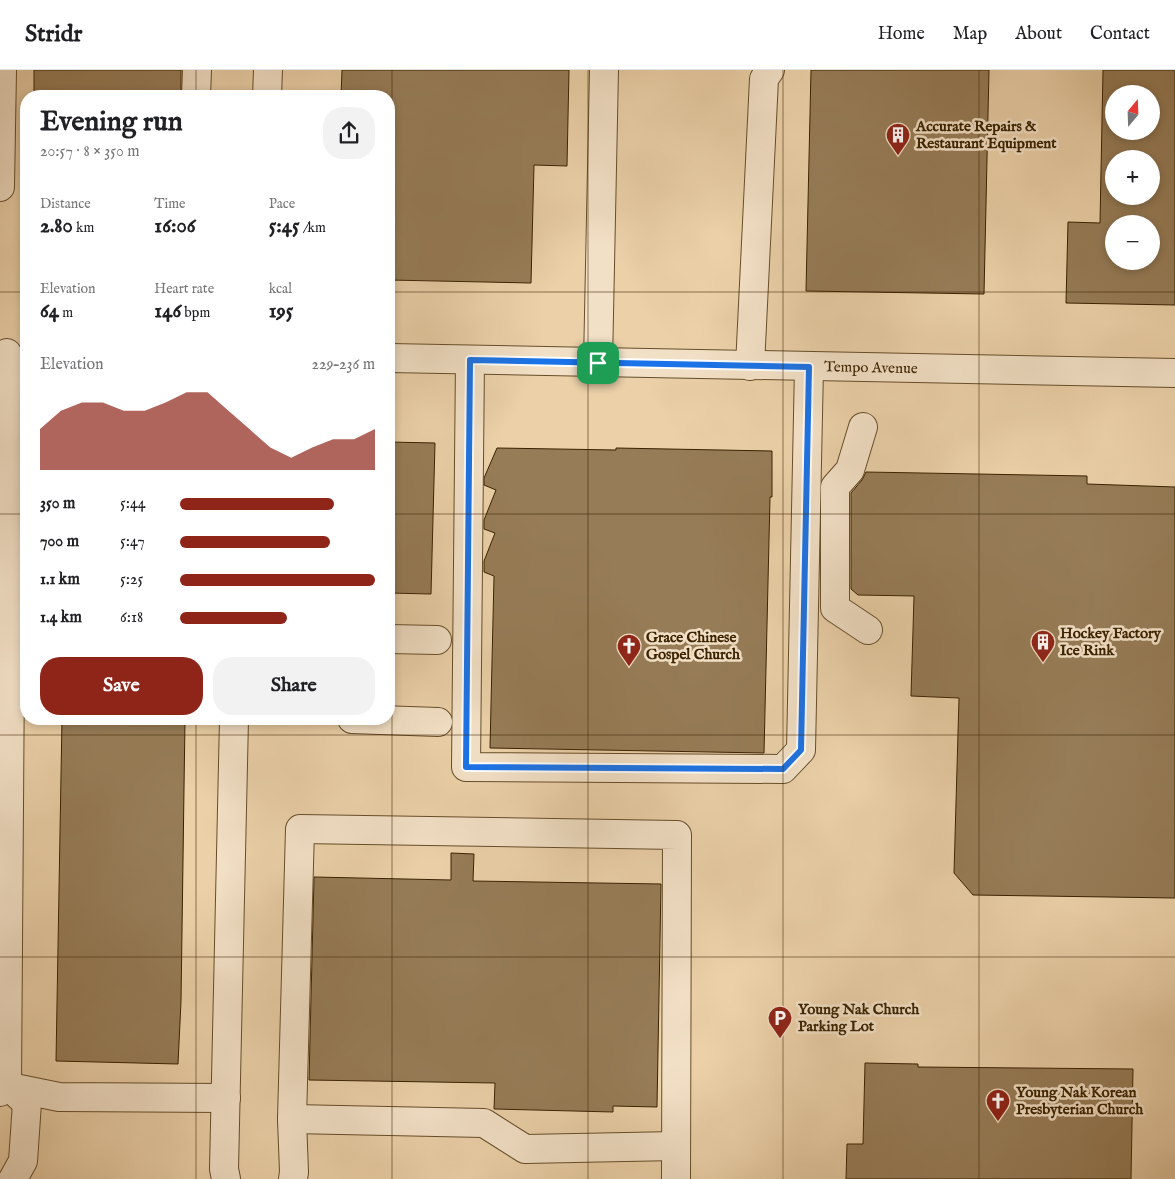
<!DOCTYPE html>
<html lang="en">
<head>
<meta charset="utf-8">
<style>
  body { margin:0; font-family:"IM FELL English",serif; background:#f2f2f2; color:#202124; height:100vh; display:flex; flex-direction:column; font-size:19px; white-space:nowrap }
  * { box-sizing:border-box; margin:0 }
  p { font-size:16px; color:#757577 }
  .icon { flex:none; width:28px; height:28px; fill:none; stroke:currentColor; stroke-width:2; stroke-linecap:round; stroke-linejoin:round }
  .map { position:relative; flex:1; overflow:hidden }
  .sheet { position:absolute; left:20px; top:20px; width:375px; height:635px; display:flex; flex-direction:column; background:#fff; border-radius:20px; box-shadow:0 2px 8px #0003 }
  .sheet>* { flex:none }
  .needle { width:32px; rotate:19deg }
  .buttons { position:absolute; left:1105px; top:15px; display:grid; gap:10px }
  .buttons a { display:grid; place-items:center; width:55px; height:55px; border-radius:50%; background:#fff; box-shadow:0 2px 8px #0003; font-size:25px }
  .pin { position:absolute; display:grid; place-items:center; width:42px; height:42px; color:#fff; margin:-21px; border-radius:10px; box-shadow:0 2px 8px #0006 }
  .round { display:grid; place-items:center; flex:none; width:52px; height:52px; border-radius:20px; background:#f2f2f2 }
  .overview { display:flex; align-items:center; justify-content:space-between; height:85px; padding:0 20px }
  h1 { font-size:28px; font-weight:700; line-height:38px }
  .stats { display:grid; grid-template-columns:repeat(3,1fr); gap:8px; height:85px; padding:5px 20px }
  .stats div { display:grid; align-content:center }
  .stats b { font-size:21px; font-weight:700 }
  .stats small { font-size:14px; font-weight:400 }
  .stats p { font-size:14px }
  .chart { height:140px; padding:10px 20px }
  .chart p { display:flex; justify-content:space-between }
  .chart svg { width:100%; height:90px; margin-top:5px; fill:#8f2418; opacity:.7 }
  .action { display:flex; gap:10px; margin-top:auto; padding:10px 20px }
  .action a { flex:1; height:58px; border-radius:20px; background:#8f2418; color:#fff; font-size:20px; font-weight:700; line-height:58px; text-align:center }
  .action a+a { background:#f2f2f2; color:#202124 }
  ul { padding:0 20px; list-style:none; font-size:16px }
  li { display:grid; grid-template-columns:80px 60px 1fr; align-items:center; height:38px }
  li i { height:12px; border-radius:6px; background:#8f2418 }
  header { display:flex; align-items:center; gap:30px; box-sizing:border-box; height:70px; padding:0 25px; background:#fff; border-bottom:1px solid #e0e0e0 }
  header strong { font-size:24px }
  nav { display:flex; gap:28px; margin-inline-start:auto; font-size:18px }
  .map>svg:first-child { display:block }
  .building { fill:#967c57; stroke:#3a2200; fill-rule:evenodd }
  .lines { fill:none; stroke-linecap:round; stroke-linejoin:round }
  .minor-casing { stroke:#664e2a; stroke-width:30 }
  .minor { stroke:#f2e0c6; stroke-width:28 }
  .route-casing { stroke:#fff; stroke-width:10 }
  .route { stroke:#1a73e8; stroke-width:6 }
  .grid { fill:none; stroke:#3a2200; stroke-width:1; stroke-opacity:0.55 }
  .labels { text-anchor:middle; stroke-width:5; stroke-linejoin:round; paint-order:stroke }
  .poi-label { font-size:15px; font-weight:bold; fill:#3a2200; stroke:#f2e0c6; text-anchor:start }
  .street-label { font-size:15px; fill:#3a2200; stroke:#f2e0c6 }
</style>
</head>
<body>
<header>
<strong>Stridr</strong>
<nav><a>Home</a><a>Map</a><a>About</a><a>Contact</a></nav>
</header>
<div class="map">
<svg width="1175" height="1109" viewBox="0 0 1175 1109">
  <rect width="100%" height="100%" fill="#ebd0a8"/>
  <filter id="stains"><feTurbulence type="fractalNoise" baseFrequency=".004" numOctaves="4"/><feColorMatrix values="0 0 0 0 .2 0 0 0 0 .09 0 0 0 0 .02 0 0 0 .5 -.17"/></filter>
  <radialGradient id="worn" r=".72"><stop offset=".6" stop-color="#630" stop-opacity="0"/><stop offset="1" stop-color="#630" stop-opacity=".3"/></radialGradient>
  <path class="building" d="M 34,0 L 181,0 L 181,26 L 34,26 Z
    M 342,0 L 569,0 L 567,96 L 534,95 L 531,213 L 389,210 L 389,26 L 341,26 Z
    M 811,0 L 989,0 L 984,224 L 806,221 Z
    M 1103,0 L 1175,0 L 1175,235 L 1066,233 L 1068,152 L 1100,153 ZM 1114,24 L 1151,24 L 1151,61 L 1114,61 ZM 1114,89 L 1151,89 L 1151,126 L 1114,126 ZM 1114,154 L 1151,154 L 1151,191 L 1114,191 Z
    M 389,372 L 435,373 L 431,524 L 389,523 Z
    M 497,378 L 616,380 L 616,378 L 772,381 L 772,427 L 770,427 L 764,683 L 490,678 L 494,506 L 484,502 L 484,491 L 495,463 L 484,459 L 484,450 L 496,420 L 484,415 L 484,408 Z
    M 866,402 L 1087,406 L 1087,414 L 1175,417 L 1175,828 L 973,825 L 954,803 L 959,628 L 911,626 L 914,526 L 858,525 L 851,519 L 851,423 L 862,410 Z
    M 62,649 L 185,649 L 181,931 L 178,994 L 56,991 Z
    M 451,783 L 474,784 L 473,811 L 661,814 L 657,1037 L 613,1036 L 613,1042 L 494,1039 L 495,1013 L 309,1010 L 314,807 L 451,810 Z
    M 865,993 L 918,994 L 918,997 L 1133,999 L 1131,1109 L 846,1109 L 847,1074 L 863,1074 Z"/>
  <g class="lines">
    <defs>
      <g id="minor">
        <path d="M 196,26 L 197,0"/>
        <path d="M 267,26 L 268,0"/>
        <path d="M 0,117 L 2,0"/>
        <path id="s1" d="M 389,288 L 1175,303"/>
        <path d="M 470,290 L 466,697 L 783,699 L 801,680 L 809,297"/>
        <path d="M 598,293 L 604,0"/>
        <path d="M 750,296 L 764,9 L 770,0"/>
        <path d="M 863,357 L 850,400 L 835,417 L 835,538 L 868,560"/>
        <path d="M 389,569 L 437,570"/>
        <path d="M 352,649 L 438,652"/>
        <path d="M 0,1015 L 59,1027 L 226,1028"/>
        <path d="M 7,1015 L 27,1033 L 23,1091 L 13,1109"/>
        <path d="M 0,1022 L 7,1015 L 12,315 L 7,283"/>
        <path d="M 292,1049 L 484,1053 L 525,1079 L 676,1076"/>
        <path d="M 226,1109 L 224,1099 L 234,649"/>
        <path d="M 293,1109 L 294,1102 L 292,1049 L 300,759 L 677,765 L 676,1109"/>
      </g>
    </defs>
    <use href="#minor" class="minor-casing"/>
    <use href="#minor" class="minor"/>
  </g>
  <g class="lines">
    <defs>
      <path id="route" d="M 470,290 L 809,297 L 801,680 L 783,699 L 466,697 Z"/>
    </defs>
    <use href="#route" class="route-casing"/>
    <use href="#route" class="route"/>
  </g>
  <path class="grid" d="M 196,0 L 196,26M 392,0 L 392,1109M 588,0 L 588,1109M 783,0 L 783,1109M 979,0 L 979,1109M 0,222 L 26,222M 389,222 L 1175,222M 0,444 L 26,444M 389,444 L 1175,444M 196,649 L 196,1109M 0,665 L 1175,665M 0,887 L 1175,887"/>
  <defs>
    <symbol id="building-pin" viewBox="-11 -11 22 30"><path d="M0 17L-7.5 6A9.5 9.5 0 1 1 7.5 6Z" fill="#8f2418" stroke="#f2e0c6"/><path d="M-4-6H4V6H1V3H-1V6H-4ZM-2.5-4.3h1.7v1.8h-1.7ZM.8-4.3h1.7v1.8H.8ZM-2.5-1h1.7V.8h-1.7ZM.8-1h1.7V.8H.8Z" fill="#fff"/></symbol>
    <symbol id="church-pin" viewBox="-11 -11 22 30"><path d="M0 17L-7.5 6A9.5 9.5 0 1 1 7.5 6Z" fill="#8f2418" stroke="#f2e0c6"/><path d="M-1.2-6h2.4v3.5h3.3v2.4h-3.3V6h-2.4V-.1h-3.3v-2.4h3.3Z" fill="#fff"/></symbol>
    <symbol id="parking-pin" viewBox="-11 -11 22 30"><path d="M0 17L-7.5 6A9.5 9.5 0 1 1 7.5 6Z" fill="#8f2418" stroke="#f2e0c6"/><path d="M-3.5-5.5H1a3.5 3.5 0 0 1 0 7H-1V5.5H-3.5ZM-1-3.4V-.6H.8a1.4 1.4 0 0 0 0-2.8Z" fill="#fff"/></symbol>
  </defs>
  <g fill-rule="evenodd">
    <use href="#building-pin" x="884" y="51" width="28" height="38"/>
    <use href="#building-pin" x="1029" y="558" width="28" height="38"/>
    <use href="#church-pin" x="615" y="562" width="28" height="38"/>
    <use href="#parking-pin" x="766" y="934" width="28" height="38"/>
    <use href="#church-pin" x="984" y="1017" width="28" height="38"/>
  </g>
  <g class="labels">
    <g class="poi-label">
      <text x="916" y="61">Accurate Repairs &amp;<tspan x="916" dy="17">Restaurant Equipment</tspan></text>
      <text x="1060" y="568">Hockey Factory<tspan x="1060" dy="17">Ice Rink</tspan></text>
      <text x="646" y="572">Grace Chinese<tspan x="646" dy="17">Gospel Church</tspan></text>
      <text x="798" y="944">Young Nak Church<tspan x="798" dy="17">Parking Lot</tspan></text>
      <text x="1016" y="1027">Young Nak Korean<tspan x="1016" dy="17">Presbyterian Church</tspan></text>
    </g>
    <g class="street-label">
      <text dy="5" stroke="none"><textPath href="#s1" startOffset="482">Tempo Avenue</textPath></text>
    </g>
  </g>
  <rect width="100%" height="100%" filter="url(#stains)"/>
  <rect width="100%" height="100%" fill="url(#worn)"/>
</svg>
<div class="buttons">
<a><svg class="needle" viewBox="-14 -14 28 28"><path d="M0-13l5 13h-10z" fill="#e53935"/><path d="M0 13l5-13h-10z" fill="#757577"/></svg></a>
<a>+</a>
<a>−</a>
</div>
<div class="pin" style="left:598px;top:293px;background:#1e9e55"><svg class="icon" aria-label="arrive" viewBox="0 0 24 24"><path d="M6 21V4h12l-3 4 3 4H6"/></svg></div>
<section class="sheet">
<div class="overview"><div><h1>Evening run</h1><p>20:57 · 8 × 350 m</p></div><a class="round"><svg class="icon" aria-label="share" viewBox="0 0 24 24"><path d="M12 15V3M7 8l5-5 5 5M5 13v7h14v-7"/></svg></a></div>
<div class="stats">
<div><p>Distance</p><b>2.80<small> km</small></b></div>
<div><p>Time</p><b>16:06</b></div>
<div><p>Pace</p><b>5:45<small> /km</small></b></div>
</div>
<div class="stats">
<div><p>Elevation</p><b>64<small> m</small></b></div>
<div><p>Heart rate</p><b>146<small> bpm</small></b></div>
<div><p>kcal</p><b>195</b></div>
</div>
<div class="chart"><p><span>Elevation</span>229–236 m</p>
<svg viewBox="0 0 160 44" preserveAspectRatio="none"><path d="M0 44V24L10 15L20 11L30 11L40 15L50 15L60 11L70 6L80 6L90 15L100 24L110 33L120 38L130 33L140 29L150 29L160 24V44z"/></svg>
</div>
<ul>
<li><b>350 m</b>5:44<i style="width:79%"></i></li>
<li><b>700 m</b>5:47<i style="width:77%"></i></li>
<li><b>1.1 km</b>5:25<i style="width:100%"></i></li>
<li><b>1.4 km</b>6:18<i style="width:55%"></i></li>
</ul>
<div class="action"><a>Save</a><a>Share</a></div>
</section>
</div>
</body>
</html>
